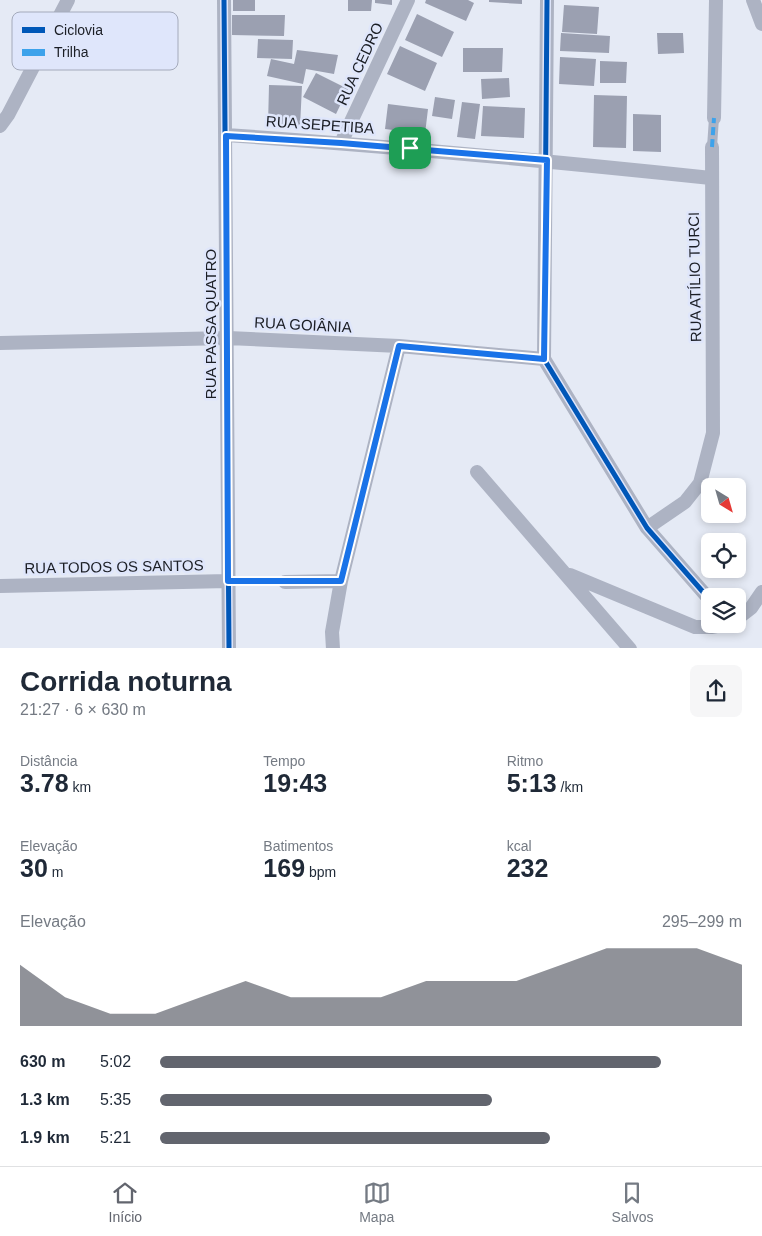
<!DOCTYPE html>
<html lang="pt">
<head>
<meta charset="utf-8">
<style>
  body { margin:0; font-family:Helvetica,sans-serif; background:#f6f6f7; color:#1f2937; height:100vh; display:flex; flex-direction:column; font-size:19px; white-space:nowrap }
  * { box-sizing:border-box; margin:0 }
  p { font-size:16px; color:#747a83 }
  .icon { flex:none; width:28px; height:28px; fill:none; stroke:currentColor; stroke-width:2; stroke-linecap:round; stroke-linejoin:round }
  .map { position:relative; height:648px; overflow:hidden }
  .panel { display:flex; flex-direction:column; background:#fff; flex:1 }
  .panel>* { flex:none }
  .needle { width:32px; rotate:143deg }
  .buttons { position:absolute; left:701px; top:478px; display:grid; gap:10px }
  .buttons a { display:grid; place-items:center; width:45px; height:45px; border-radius:8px; background:#fff; box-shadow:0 2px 8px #0003; font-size:25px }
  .pin { position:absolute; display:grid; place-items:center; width:42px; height:42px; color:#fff; margin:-21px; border-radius:10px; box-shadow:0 2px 8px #0006 }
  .round { display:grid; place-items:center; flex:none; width:52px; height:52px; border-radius:8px; background:#f6f6f7 }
  .overview { display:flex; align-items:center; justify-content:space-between; height:85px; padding:0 20px }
  h1 { font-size:28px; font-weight:800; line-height:38px }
  .figures { display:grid; grid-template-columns:repeat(3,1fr); gap:8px; height:85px; padding:5px 20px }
  .figures div { display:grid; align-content:center }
  .figures b { font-size:25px; font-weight:800 }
  .figures small { font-size:14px; font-weight:400 }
  .figures p { font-size:14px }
  .chart { height:140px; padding:10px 20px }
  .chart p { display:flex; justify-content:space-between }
  .chart svg { width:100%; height:90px; margin-top:5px; fill:#62656e; opacity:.7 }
  ul { padding:0 20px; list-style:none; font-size:16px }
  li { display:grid; grid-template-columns:80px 60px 1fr; align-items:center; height:38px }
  li i { height:12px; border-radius:6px; background:#62656e }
  .tab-bar { display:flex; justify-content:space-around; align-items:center; height:70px; border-top:1px solid #e0e1e3; background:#fff; font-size:14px; color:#747a83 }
  .tab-bar a { display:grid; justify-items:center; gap:2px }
  .tab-bar .selected { color:#62656e }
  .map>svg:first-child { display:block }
  .building { fill:#9ba0b1 }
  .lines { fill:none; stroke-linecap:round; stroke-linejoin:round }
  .path { stroke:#a7abb6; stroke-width:2.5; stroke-dasharray:2.5 4; stroke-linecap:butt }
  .pedestrian { stroke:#adb3c3; stroke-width:10 }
  .minor { stroke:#adb3c3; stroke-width:14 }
  .quiet { stroke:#3da2eb; stroke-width:4; stroke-dasharray:8 4; stroke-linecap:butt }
  .cycleway-casing { stroke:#dfe6fb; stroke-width:8 }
  .cycleway { stroke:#0057b8; stroke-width:5 }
  .route-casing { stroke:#fff; stroke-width:10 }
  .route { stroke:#1a73e8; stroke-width:6 }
  .labels { text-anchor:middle; stroke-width:5; stroke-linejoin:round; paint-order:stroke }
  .street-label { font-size:15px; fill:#1b1e25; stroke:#dfe6fb }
  .key { fill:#dfe6fb; stroke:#a4aabb; stroke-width:1 }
  .key-label { font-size:14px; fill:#1b1e25 }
</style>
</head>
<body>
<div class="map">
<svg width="762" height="649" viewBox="0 0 762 649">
  <rect width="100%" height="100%" fill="#e5eaf5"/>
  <path class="building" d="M 233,0 L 255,0 L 255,11 L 233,11 Z
    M 348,0 L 372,0 L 371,11 L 348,11 Z
    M 375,0 L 392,0 L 392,5 L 375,3 Z
    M 426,0 L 468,0 L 474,3 L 466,21 L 425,3 Z
    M 489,0 L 522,0 L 522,4 L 489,2 Z
    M 564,5 L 599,7 L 597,34 L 562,32 Z
    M 417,14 L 454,32 L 442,57 L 405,40 Z
    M 232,15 L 285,15 L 284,36 L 232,35 Z
    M 561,33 L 610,36 L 609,53 L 560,51 Z
    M 657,33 L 683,33 L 684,53 L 658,54 Z
    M 258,39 L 293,40 L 292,59 L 257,58 Z
    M 400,46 L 437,63 L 425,91 L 387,74 Z
    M 463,48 L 503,48 L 502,72 L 463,72 Z
    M 297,50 L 338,55 L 334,74 L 306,69 L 303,84 L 267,76 L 271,59 L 294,64 Z
    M 560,57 L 596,59 L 594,86 L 559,84 Z
    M 600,61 L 627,62 L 626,83 L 600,83 Z
    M 316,73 L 348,89 L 336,114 L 303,97 Z
    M 509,78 L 510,97 L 482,99 L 481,79 Z
    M 269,85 L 302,86 L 300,127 L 268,125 Z
    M 594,95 L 627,96 L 626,148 L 593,147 Z
    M 435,97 L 455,100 L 452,119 L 432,116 Z
    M 462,102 L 480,104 L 475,139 L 457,137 Z
    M 388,104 L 428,109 L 425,134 L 385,129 Z
    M 483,106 L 525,108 L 524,138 L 481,136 Z
    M 633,114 L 661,115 L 661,152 L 633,151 Z"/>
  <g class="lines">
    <path class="path" d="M 242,581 L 272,582"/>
    <path class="pedestrian" d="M 712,147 L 714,118"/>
    <path class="minor" d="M 224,0 L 229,649
      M 547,0 L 544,359 L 647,528 L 710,600
      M 753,0 L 762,24
      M 714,118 L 716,0
      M 0,126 L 8,115 L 68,0
      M 226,135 C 388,146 549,161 711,178
      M 341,143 L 408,0
      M 0,343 L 228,338 L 399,346 L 544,359
      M 477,472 L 630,649
      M 647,528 L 685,502 L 700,483 L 713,433 L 712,147
      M 570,575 L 695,627 L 711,627 L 728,624
      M 285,582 L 341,581
      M 0,586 L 228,581
      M 738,618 L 751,608 L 762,592
      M 333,649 L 332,632 L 341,581 L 399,346"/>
    <path class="quiet" d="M 712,147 L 714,118"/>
    <defs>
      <path id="cycleway" d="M 224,0 L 229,649
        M 547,0 L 544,359 L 647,528 L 710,600"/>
    </defs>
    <use href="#cycleway" class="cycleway-casing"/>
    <use href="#cycleway" class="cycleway"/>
  </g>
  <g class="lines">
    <defs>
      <path id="route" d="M 226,136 L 341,143 L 547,160 L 544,359 L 399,346 L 341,581 L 228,581 Z"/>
    </defs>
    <use href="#route" class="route-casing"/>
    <use href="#route" class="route"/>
  </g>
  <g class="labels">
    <g class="street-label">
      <text transform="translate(360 64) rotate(-65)" y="5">RUA CEDRO</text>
      <text transform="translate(320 125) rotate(4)" y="5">RUA SEPETIBA</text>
      <text transform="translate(695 277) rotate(-91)" y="5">RUA ATÍLIO TURCI</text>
      <text transform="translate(211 324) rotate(-90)" y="5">RUA PASSA QUATRO</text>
      <text transform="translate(303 325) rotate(3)" y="5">RUA GOIÂNIA</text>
      <text transform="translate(114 567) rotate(-1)" y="5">RUA TODOS OS SANTOS</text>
    </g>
  </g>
  <rect x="12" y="12" width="166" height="58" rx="8" class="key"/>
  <rect x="22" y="27" width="23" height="6" fill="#0057b8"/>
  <rect x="22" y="49" width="23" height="7" fill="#3da2eb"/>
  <g class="key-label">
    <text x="54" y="35">Ciclovia</text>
    <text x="54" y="57">Trilha</text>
  </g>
</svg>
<div class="buttons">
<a><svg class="needle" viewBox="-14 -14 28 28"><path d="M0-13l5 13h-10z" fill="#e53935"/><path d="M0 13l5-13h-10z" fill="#747a83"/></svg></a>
<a><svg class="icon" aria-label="locate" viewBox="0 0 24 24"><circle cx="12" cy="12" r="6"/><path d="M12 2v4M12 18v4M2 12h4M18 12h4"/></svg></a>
<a><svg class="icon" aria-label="layers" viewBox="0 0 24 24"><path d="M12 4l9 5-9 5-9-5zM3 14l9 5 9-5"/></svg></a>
</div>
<div class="pin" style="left:410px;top:148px;background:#1e9e55"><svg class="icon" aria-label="arrive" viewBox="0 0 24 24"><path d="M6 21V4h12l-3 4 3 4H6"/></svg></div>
</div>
<section class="panel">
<div class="overview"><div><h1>Corrida noturna</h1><p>21:27 · 6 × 630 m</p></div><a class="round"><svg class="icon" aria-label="share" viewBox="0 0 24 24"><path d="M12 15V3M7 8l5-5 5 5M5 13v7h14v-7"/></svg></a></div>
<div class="figures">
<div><p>Distância</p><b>3.78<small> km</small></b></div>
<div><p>Tempo</p><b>19:43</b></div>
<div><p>Ritmo</p><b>5:13<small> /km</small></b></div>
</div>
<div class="figures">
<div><p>Elevação</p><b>30<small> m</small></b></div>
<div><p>Batimentos</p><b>169<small> bpm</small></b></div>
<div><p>kcal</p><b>232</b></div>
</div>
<div class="chart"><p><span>Elevação</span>295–299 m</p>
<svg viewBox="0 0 160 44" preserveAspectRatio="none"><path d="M0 44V14L10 30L20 38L30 38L40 30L50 22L60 30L70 30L80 30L90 22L100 22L110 22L120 14L130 6L140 6L150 6L160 14V44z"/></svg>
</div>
<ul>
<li><b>630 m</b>5:02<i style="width:86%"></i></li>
<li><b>1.3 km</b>5:35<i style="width:57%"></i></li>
<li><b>1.9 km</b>5:21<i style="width:67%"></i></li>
</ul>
</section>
<nav class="tab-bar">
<a class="selected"><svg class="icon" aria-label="home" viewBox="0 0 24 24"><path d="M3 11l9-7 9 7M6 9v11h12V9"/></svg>Início</a>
<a><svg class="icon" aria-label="map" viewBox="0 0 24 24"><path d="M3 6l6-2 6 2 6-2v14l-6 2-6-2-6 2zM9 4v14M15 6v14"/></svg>Mapa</a>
<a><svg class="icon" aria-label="saved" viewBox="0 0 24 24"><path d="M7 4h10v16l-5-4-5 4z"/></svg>Salvos</a>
</nav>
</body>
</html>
